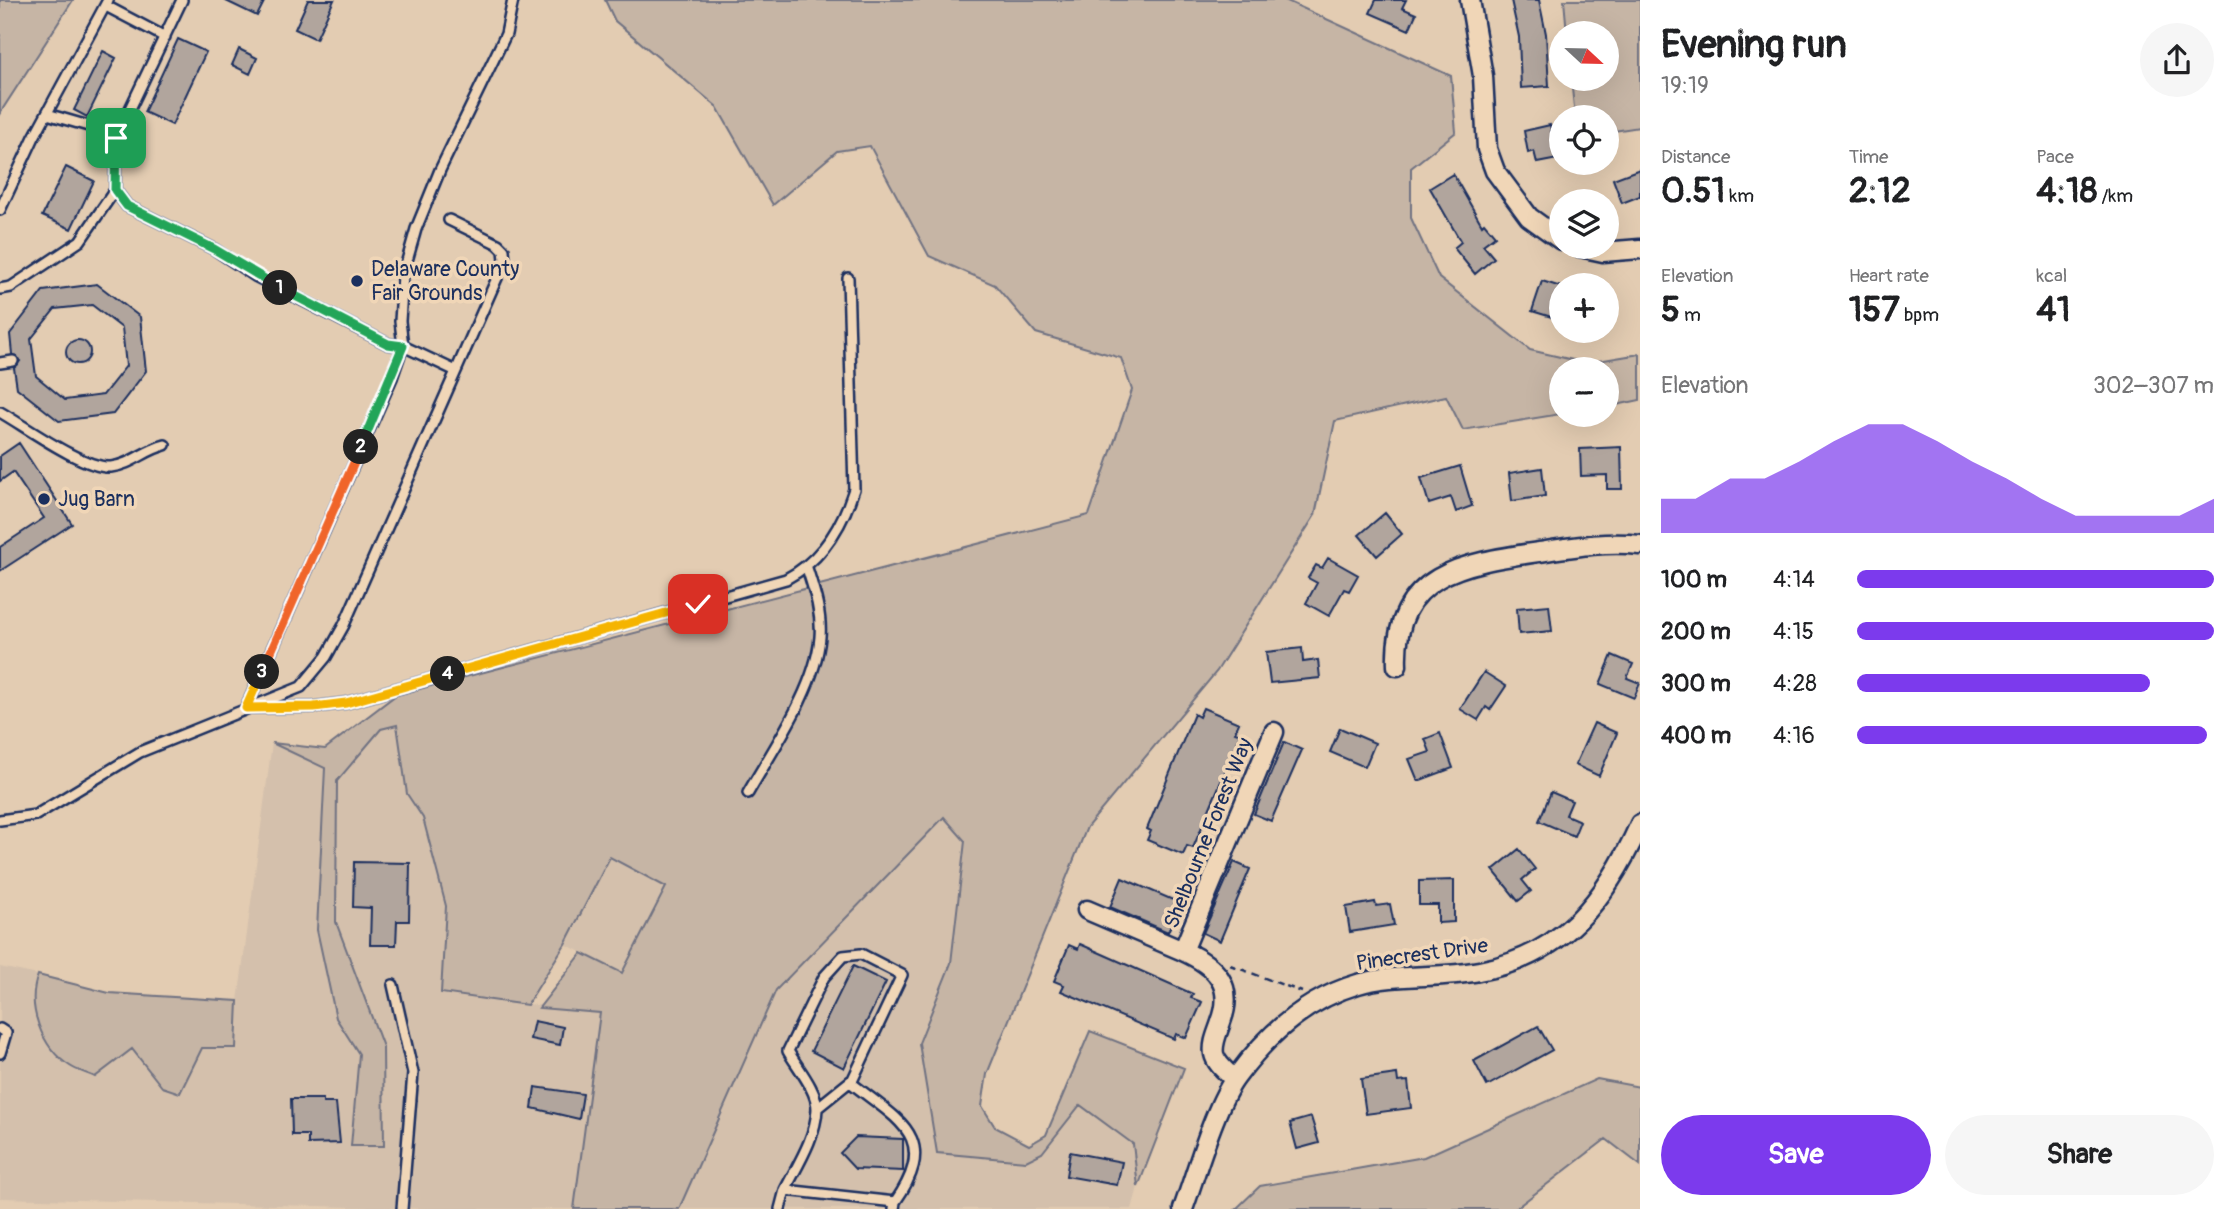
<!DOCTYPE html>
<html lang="en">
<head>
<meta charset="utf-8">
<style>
  body { margin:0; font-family:Pangolin,sans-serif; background:#f6f6f6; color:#202124; height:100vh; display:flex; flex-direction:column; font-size:26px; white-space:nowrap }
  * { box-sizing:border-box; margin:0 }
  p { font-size:23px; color:#757577 }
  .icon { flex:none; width:38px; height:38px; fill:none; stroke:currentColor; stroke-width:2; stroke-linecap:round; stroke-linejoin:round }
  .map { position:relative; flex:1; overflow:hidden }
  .side { display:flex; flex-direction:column; background:#fff; width:595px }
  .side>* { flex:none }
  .needle { width:46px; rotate:112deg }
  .buttons { position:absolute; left:1549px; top:21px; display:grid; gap:14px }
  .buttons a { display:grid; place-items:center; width:70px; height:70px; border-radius:50%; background:#fff; box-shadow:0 7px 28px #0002; font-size:35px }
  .pin { position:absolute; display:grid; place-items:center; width:60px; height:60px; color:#fff; margin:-30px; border-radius:14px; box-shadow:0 4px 10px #0006 }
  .km { position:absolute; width:35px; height:35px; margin:-18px; border-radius:50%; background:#222; color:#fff; font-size:19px; line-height:35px; text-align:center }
  .round { display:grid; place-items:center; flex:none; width:74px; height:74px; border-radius:37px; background:#f6f6f6 }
  .headline { display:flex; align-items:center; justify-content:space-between; height:119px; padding:0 21px }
  h1 { font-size:38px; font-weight:700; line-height:52px }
  .figures { display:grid; grid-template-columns:repeat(3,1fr); gap:10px; height:119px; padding:7px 21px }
  .figures div { display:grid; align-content:center }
  .figures b { font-size:35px; font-weight:700 }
  .figures small { font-size:19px; font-weight:400 }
  .figures p { font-size:19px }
  .chart { height:196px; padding:14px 21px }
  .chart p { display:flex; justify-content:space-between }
  .chart svg { width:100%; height:126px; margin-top:7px; fill:#7c3aed; opacity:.7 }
  .button { display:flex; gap:14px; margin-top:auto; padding:14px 21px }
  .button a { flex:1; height:80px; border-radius:42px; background:#7c3aed; color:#fff; font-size:28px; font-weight:700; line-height:80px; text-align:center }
  .button a+a { background:#f6f6f6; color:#202124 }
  ul { padding:0 21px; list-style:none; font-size:23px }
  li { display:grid; grid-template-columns:112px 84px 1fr; align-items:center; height:52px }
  li i { height:18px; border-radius:9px; background:#7c3aed }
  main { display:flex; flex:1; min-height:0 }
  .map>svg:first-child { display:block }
  .built { fill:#d4c0ac }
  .green { fill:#c6b5a5; stroke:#707282; stroke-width:2 }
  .building { fill:#b1a59d; stroke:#1b2f5e; stroke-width:2; fill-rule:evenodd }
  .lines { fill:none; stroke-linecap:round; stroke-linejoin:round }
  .lane-casing { stroke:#1b2f5e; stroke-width:14 }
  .street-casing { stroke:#1b2f5e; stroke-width:23 }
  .path { stroke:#1b2f5e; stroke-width:2.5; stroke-dasharray:7 5; stroke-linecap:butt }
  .lane { stroke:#f0d6b7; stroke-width:9 }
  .street { stroke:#f0d6b7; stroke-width:18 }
  .split-1-casing { stroke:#fff; stroke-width:14 }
  .split-2-casing { stroke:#fff; stroke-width:14 }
  .split-3-casing { stroke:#fff; stroke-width:14 }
  .split-4-casing { stroke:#fff; stroke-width:14 }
  .split-5-casing { stroke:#fff; stroke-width:14 }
  .split-1 { stroke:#22a559; stroke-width:9 }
  .split-2 { stroke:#22a559; stroke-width:9 }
  .split-3 { stroke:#f0652b; stroke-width:9 }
  .split-4 { stroke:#f5b400; stroke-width:9 }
  .split-5 { stroke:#f5b400; stroke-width:9 }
  .poi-dot { fill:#1b2f5e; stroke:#f0d6b7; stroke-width:2.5 }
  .labels { text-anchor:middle; stroke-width:7; stroke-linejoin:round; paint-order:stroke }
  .poi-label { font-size:21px; fill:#1b2f5e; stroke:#f0d6b7; text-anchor:start }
  .street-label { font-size:21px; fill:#1b2f5e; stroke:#f0d6b7 }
</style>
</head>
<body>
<main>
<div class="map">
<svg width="1640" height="1209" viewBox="0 0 1640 1209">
  <rect width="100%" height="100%" fill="#e3ccb2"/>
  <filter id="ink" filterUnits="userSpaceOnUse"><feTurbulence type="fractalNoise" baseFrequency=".0143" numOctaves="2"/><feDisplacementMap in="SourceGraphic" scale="14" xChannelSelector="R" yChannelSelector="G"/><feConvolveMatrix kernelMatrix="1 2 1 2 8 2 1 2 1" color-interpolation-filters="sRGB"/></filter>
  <g filter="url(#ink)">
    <path class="built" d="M 398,724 L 407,794 L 423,818 L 446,906 L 441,993 L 600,1013 L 574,1209 L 430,1209 L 0,1198 L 0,967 L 38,975 L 32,990 L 132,1048 L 162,1087 L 202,1048 L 236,1048 L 238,1001 L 272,743 L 325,768 L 317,930 L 336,1018 L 359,1054 L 352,1146 L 384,1146 L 383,1047 L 336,922 L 337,781 L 381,729 Z
      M 944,817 L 965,841 L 951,963 L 919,1043 L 937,1153 L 1042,1153 L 1080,1105 L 1133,1144 L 1138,1187 L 1132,1209 L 679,1209 L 776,990 Z
      M 610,857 L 667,887 L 622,973 L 565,944 Z"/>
    <path class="green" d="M 0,0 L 73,0 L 0,113 Z
      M 605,0 L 1285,0 L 1451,76 L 1456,132 L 1411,168 L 1411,218 L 1439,278 L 1530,350 L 1586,363 L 1640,354 L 1640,400 L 1607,407 L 1606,369 L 1561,369 L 1561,414 L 1463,430 L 1446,396 L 1335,421 L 1315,515 L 1217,671 L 1087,827 L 987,1074 L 982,1106 L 995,1127 L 1029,1145 L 1046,1135 L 1090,1031 L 1184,1068 L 1138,1187 L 1133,1144 L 1080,1105 L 1042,1153 L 1026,1161 L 937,1153 L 919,1043 L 951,963 L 965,841 L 944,817 L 776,990 L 679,1209 L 574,1209 L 600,1013 L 539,1008 L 582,953 L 622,973 L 666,887 L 610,857 L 565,944 L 527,1005 L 441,993 L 446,906 L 423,818 L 407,794 L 397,725 L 381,729 L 337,781 L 336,922 L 383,1047 L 384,1146 L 351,1146 L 359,1054 L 336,1018 L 317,930 L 325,768 L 272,743 L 325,749 L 396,695 L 1089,515 L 1132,390 L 1121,358 L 1036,333 L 995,285 L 929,256 L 870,146 L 837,151 L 773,205 L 717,107 L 615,21 Z
      M 1564,0 L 1640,0 L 1640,127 L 1607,132 L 1606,117 L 1575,117 L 1571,79 L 1606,79 L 1606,33 L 1567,33 Z
      M 38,975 L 109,993 L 238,1001 L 236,1048 L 202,1048 L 180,1093 L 162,1087 L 132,1049 L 95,1077 C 87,1073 77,1071 70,1066 C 41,1048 26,1005 38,975 Z
      M 1597,1079 L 1640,1087 L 1640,1165 L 1606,1139 L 1515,1209 L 1236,1209 L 1260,1186 L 1424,1157 Z"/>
    <path class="building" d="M 224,0 L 265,0 L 257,16 Z
      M 308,0 L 334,0 L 316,39 L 295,29 Z
      M 1376,0 L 1406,0 L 1402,8 L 1416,14 L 1409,30 L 1370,13 Z
      M 1511,0 L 1539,0 L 1546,34 L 1549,86 L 1521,88 L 1519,37 Z
      M 178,39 L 206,52 L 172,125 L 144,112 Z
      M 239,49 L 257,58 L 250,74 L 232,65 Z
      M 103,51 L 116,58 L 87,117 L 74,110 Z
      M 1550,125 L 1558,159 L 1537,163 L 1534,151 L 1528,153 L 1524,131 Z
      M 66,167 L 94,181 L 71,229 L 42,216 Z
      M 1640,169 L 1640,196 L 1622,203 L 1613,179 Z
      M 1453,174 L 1482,225 L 1484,223 L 1495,236 L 1483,245 L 1494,258 L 1475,274 L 1454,248 L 1461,242 L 1430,188 Z
      M 1542,281 L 1561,287 L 1561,320 L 1532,311 Z
      M 97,284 L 140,317 L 146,371 L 113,414 L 59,421 L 17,388 L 14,368 L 20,361 L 12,354 L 10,334 L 43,291 ZM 92,305 L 122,328 L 126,366 L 103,395 L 65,400 L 36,376 L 31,339 L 55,309 Z
      M66 352a12 12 0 1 1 24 0a12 12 0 1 1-24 0Z
      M 19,443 L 72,524 L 0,571 L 0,547 L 44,518 L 13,472 L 0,481 L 0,456 Z
      M 1621,447 L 1622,489 L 1607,489 L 1607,475 L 1581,476 L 1580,449 Z
      M 1460,466 L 1472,506 L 1456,512 L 1451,497 L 1429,504 L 1421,478 Z
      M 1542,468 L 1545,496 L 1512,501 L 1509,473 Z
      M 1385,513 L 1402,534 L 1377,556 L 1359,535 Z
      M 1328,558 L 1358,575 L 1349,591 L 1344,589 L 1329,616 L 1306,603 L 1317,583 L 1308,578 L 1316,565 L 1322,568 Z
      M 1549,605 L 1552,631 L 1519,634 L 1517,608 Z
      M 1302,648 L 1303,662 L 1318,660 L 1320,678 L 1270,683 L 1266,652 Z
      M 1612,655 L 1633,664 L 1627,678 L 1640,683 L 1634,698 L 1600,684 Z
      M 1484,672 L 1506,686 L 1490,710 L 1486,707 L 1478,720 L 1460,709 Z
      M 1203,708 L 1239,723 L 1235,732 L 1241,734 L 1193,848 L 1187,846 L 1183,855 L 1147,840 L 1151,831 L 1147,829 L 1194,714 L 1199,717 Z
      M 1594,723 L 1617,733 L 1599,776 L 1575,765 Z
      M 1340,728 L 1375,743 L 1365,767 L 1330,752 Z
      M 1440,733 L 1453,768 L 1418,781 L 1409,759 L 1430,752 L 1425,739 Z
      M 1284,742 L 1302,750 L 1271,821 L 1254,814 Z
      M 1551,792 L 1572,801 L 1566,815 L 1580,821 L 1574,836 L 1539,821 Z
      M 1519,849 L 1535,869 L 1522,880 L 1531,891 L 1518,901 L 1493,870 Z
      M 354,862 L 410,863 L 409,921 L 397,921 L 396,945 L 370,945 L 371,908 L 353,907 Z
      M 1234,862 L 1250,869 L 1220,941 L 1203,933 Z
      M 1122,878 L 1180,903 L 1168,932 L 1110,907 Z
      M 1454,880 L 1454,922 L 1438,923 L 1438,905 L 1419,905 L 1419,881 Z
      M 1375,902 L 1376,906 L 1390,904 L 1394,925 L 1350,932 L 1346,907 Z
      M 1080,944 L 1193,994 L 1191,998 L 1202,1002 L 1186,1038 L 1176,1034 L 1174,1039 L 1061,991 L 1064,985 L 1054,981 L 1069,945 L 1078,949 Z
      M 853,966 L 886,982 L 844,1068 L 811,1051 Z
      M 534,1021 L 563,1027 L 560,1045 L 530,1039 Z
      M 1538,1026 L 1552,1050 L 1487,1086 L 1474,1061 Z
      M 1397,1074 L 1398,1082 L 1408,1081 L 1411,1108 L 1366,1114 L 1361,1079 Z
      M 535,1087 L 583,1094 L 579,1119 L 532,1108 Z
      M 291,1099 L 323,1099 L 323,1103 L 336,1103 L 340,1143 L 308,1144 L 308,1135 L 292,1135 Z
      M 1311,1117 L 1319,1143 L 1297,1149 L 1290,1123 Z
      M 856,1137 L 903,1139 L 903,1171 L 855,1169 L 840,1153 Z
      M 1070,1152 L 1122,1162 L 1117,1185 L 1066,1176 Z"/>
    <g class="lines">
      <defs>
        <path id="lane" d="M 513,0 L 506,34 L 440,170 L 416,229 L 403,275 L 400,321 L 403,346 L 392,378 L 246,708 L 314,707 L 346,703 L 786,579 C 822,560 842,527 854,489 L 848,278
          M 106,6 L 165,37
          M 47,114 L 109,132 L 116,138 L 115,190 L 127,206 L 214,249 L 255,276 L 388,344 L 403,346 L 454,370
          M 116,138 L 182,0
          M 0,210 L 34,137 L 108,0
          M 0,289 L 11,287 L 80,241 L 115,190
          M 0,363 L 13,361
          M 0,412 C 25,426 83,469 111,467 C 131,465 145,450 165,445
          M 748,793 C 773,749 816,688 820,637 C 822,613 814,590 807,568
          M 0,820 L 36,815 L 140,752 L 301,687 L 326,657 L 344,625 L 505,260 L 504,250 L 498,244 L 449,220
          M 393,985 L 413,1073 L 402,1209
          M 0,1029 L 6,1033 L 0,1053
          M 850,1082 C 898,1120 941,1137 895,1202
          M 785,1190 C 797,1166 816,1137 817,1109 C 817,1090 797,1067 788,1051 L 824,977 L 843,956 L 861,954 L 902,975 L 853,1079 L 817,1108
          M 780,1209 L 785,1190 L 895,1202 L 894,1209"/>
        <path id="street" d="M 1470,0 L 1483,76 L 1487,149 L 1495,171 L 1529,217 L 1561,240
          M 1580,247 L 1603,252 L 1640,249
          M 1397,666 C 1393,573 1464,563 1539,552 C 1572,547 1606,541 1640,545
          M 1087,910 L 1183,951
          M 1234,1079 C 1227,1072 1216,1064 1214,1054 C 1212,1043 1218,1032 1221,1022 C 1235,985 1216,966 1183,951 L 1274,732
          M 1183,1209 C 1196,1174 1215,1104 1237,1076 C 1267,1035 1307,999 1358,984 C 1397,973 1439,979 1479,971 C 1564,956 1607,898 1640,824"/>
      </defs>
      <use href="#lane" class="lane-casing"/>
      <use href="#street" class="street-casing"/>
      <path class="path" d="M 1230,965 L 1302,992"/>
      <use href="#lane" class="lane"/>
      <use href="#street" class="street"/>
    </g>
  </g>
  <g class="lines" filter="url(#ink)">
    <defs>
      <path id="split-1" d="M 116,138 L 115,190 L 127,206 L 214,249 L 280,288"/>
      <path id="split-2" d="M 280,288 L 388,344 L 403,346 L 361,447"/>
      <path id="split-3" d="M 262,672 L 361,447"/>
      <path id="split-4" d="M 262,672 L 246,708 L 314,707 L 346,703 L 448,674"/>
      <path id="split-5" d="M 448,674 L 698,604"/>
    </defs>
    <use href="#split-1" class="split-1-casing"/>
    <use href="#split-2" class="split-2-casing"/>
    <use href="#split-3" class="split-3-casing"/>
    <use href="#split-4" class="split-4-casing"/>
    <use href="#split-5" class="split-5-casing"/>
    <use href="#split-1" class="split-1"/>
    <use href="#split-2" class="split-2"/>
    <use href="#split-3" class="split-3"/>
    <use href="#split-4" class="split-4"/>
    <use href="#split-5" class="split-5"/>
  </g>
  <g class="poi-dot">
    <circle cx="357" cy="281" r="7"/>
    <circle cx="44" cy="499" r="7"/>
  </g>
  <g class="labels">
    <g class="poi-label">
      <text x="371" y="276">Delaware County<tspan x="371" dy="24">Fair Grounds</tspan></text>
      <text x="58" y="506">Jug Barn</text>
    </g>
    <g class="street-label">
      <text transform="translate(1208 833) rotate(-68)" y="7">Shelbourne Forest Way</text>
      <text transform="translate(1422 954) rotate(-8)" y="7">Pinecrest Drive</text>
    </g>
  </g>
</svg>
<div class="buttons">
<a><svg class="needle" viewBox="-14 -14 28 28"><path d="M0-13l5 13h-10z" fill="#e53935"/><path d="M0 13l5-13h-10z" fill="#757577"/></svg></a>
<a><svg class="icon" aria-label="locate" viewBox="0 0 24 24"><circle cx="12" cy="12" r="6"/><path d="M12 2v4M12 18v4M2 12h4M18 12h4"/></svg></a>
<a><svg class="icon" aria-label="layers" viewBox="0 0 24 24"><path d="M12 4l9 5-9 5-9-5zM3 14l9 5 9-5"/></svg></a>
<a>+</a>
<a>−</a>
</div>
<div class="pin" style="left:116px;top:138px;background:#1e9e55"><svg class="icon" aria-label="arrive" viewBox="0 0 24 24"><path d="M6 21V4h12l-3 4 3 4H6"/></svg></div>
<div class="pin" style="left:698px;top:604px;background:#d93025"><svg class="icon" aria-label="check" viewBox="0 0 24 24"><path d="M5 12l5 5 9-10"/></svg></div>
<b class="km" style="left:280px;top:288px">1</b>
<b class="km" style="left:361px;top:447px">2</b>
<b class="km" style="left:262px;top:672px">3</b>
<b class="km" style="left:448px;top:674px">4</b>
</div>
<section class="side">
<div class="headline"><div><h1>Evening run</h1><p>19:19</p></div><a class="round"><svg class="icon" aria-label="share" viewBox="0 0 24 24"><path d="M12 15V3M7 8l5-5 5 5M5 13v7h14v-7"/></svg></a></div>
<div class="figures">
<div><p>Distance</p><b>0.51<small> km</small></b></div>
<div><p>Time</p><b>2:12</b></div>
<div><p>Pace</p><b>4:18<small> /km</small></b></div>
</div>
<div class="figures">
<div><p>Elevation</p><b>5<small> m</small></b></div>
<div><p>Heart rate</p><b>157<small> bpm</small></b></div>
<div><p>kcal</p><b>41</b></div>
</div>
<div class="chart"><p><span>Elevation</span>302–307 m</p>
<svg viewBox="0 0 160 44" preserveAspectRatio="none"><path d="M0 44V32L10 32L20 25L30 25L40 19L50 12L60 6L70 6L80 12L90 19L100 25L110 32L120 38L130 38L140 38L150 38L160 32V44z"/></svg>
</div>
<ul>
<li><b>100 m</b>4:14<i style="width:100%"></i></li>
<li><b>200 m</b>4:15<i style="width:100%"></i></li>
<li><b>300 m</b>4:28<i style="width:82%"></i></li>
<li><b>400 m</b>4:16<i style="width:98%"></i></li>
</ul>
<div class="button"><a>Save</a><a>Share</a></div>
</section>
</main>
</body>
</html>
